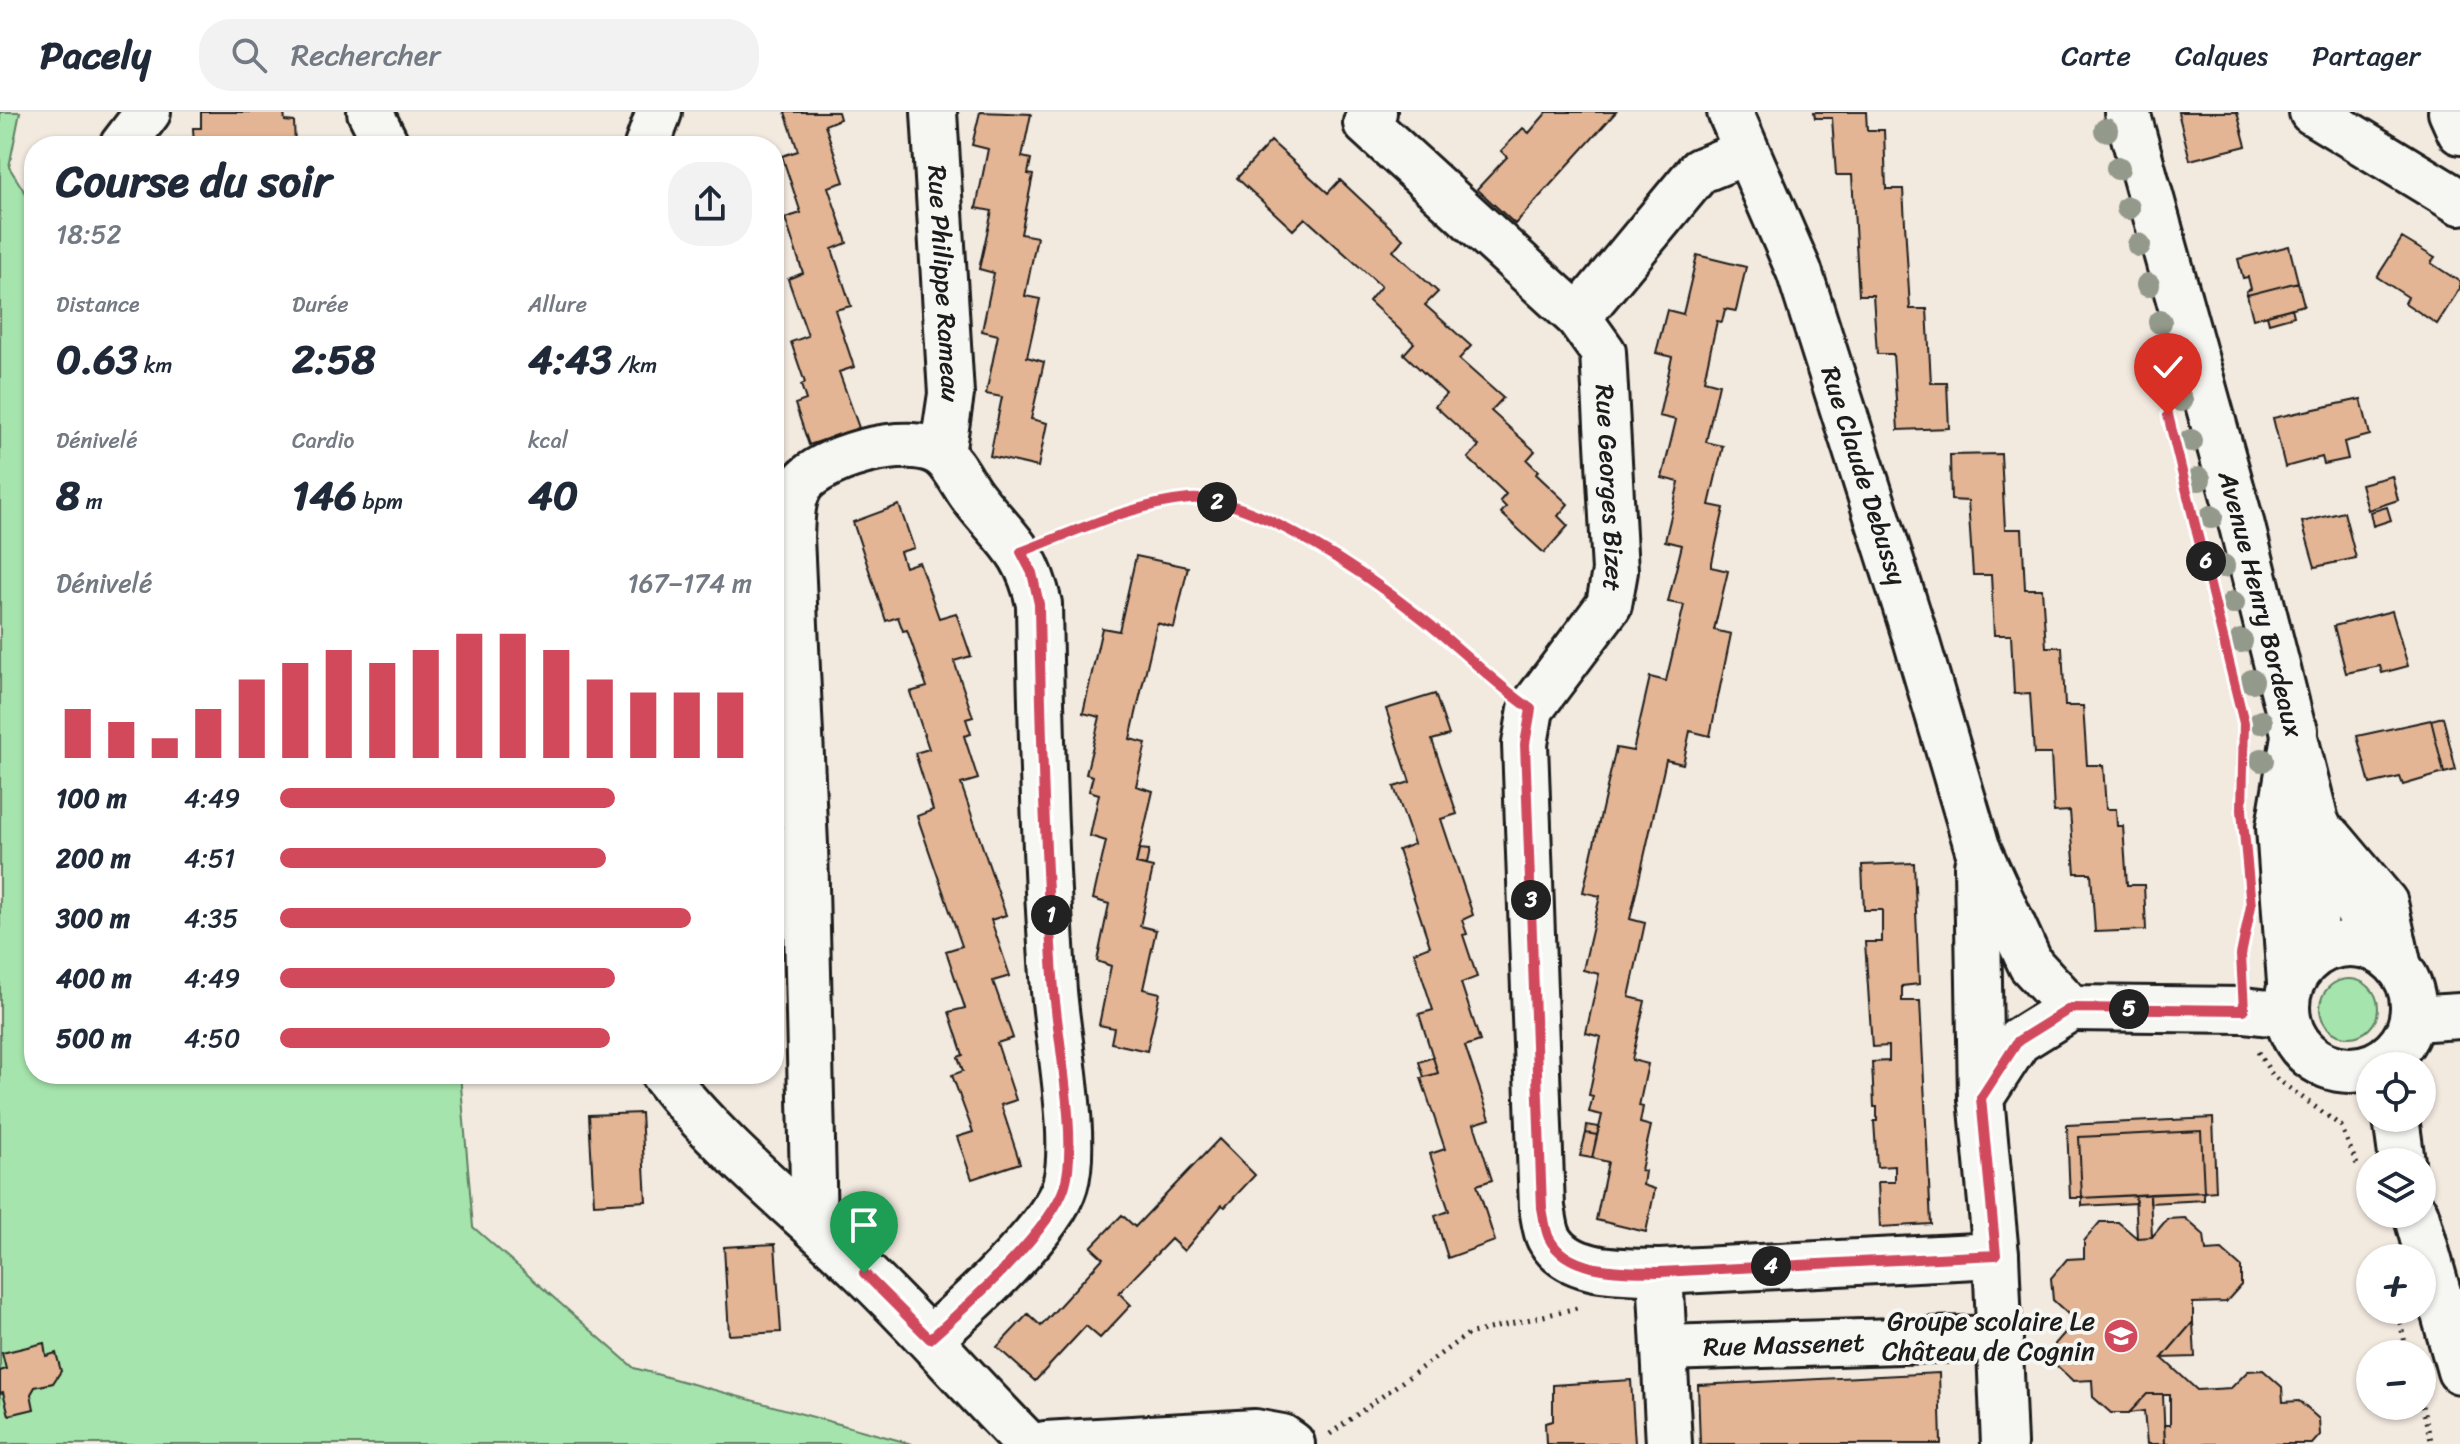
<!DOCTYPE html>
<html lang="fr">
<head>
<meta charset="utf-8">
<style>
  body { margin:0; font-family:Sriracha,sans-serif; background:#f2f2f3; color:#1f2937; height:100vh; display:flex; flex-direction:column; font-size:30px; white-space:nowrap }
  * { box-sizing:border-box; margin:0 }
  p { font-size:26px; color:#747a83 }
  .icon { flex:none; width:44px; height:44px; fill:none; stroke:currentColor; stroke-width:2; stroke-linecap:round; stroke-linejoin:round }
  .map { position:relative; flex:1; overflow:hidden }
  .side { position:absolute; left:24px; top:24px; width:760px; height:948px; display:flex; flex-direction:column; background:#fff; border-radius:32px; box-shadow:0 2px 6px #0004 }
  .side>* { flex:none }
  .tools { position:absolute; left:2356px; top:940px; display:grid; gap:16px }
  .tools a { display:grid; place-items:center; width:80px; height:80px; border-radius:50%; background:#fff; box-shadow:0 2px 6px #0004; font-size:40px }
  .pin { position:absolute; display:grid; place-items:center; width:68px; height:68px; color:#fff; margin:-82px -34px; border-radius:50% 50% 50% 0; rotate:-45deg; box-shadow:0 0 8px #0007 }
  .pin .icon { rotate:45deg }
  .km { position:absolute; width:40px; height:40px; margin:-20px; border-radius:50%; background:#222; color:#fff; font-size:22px; line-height:40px; text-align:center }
  .round { display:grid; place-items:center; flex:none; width:84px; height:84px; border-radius:32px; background:#f2f2f3 }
  .overview { display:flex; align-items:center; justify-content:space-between; height:136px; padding:0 32px }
  h1 { font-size:44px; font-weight:700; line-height:60px }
  .metrics { display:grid; grid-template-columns:repeat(3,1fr); gap:12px; height:136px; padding:8px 32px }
  .metrics div { display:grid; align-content:center }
  .metrics b { font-size:40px; font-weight:700 }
  .metrics small { font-size:22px; font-weight:400 }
  .metrics p { font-size:22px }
  .chart { height:224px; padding:16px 32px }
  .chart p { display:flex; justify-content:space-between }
  .chart svg { width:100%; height:144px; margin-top:8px; stroke:#d1495b; stroke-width:6 }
  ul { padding:0 32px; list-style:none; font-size:26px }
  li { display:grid; grid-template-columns:128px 96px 1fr; align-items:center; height:60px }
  li i { height:20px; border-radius:10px; background:#d1495b }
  header { display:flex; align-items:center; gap:48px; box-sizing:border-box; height:112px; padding:0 40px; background:#fff; border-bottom:2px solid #e0e1e3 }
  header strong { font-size:38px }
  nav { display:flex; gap:44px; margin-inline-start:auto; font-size:28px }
  .search { width:560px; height:72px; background:#f2f2f3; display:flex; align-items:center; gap:20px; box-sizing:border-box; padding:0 28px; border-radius:32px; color:#747a83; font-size:30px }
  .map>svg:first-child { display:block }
  .green { fill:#a5e4ac; stroke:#608064; stroke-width:2 }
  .building { fill:#e3b594; stroke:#1c1c1c; stroke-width:2 }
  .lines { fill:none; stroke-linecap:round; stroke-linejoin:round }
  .minor-casing { stroke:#1c1c1c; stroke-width:50 }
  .major-casing { stroke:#1c1c1c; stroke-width:50 }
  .path { stroke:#1c1c1c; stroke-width:5; stroke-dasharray:2 6; stroke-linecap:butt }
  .minor { stroke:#f6f6f2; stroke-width:44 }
  .major { stroke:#f6f6f2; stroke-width:44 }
  .tree { fill:#93998b }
  .route-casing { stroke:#fff; stroke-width:16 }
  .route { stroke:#d1495b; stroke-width:10 }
  .labels { text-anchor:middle; stroke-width:8; stroke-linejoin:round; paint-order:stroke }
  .street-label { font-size:26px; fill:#1c1c1c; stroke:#f6f6f2 }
  .poi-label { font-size:26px; fill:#1c1c1c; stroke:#f6f6f2; text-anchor:end }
</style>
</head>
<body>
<header>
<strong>Pacely</strong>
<div class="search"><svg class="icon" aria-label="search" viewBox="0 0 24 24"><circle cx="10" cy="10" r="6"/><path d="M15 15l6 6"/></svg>Rechercher</div>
<nav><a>Carte</a><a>Calques</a><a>Partager</a></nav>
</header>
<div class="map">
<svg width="2460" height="1332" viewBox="0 0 2460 1332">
  <rect width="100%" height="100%" fill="#f2e9df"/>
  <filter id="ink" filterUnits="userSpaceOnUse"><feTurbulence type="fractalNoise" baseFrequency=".0125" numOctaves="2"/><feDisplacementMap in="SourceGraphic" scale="16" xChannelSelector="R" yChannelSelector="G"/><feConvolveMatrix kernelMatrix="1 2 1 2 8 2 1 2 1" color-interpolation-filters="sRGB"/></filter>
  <g filter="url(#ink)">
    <path class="green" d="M 0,0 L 20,0 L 9,55 L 34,95 L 34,962 L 460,962 L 473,1115 L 634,1256 L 912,1332 L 0,1332 Z
      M2320 896a29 29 0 1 1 58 0a29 29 0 1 1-58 0Z"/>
    <path class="building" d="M 201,0 L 284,0 L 285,9 L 294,10 L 295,34 L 194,34 L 193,16 L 201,16 Z
      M 785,0 L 838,0 L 840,7 L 825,13 L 844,70 L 828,75 L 847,131 L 832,137 L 851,194 L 835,198 L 854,255 L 839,260 L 859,316 L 809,333 L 795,292 L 806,288 L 801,273 L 805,271 L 791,230 L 808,224 L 788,167 L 803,161 L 785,106 L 801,101 L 782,44 L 798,39 Z
      M 980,0 L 1031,2 L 1022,45 L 1031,47 L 1028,62 L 1033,63 L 1021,122 L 1037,125 L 1025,184 L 1040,187 L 1027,245 L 1044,250 L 1031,307 L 1047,311 L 1038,355 L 990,344 L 1002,285 L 986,282 L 998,223 L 982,219 L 994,161 L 979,157 L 992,99 L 976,96 L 988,37 L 972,33 Z
      M 1547,0 L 1616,0 L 1515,112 L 1477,77 L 1507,45 L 1501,39 L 1523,16 L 1529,21 Z
      M 1814,0 L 1866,0 L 1867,18 L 1884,18 L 1886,77 L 1903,77 L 1910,197 L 1927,197 L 1931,271 L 1947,271 L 1949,316 L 1898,318 L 1893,242 L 1877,242 L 1873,183 L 1859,183 L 1852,63 L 1836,63 L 1832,6 L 1815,6 Z
      M 2178,0 L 2237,0 L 2246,34 L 2190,48 Z
      M 75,26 L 80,34 L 61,34 Z
      M 1271,29 L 1328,81 L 1340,68 L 1403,127 L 1393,139 L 1438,180 L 1425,193 L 1471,234 L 1459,247 L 1503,286 L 1491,299 L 1535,339 L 1527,348 L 1538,359 L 1536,362 L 1568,392 L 1558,404 L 1568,414 L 1544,441 L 1501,401 L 1506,395 L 1500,389 L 1506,382 L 1468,346 L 1479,334 L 1435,294 L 1446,282 L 1404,242 L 1414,231 L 1369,189 L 1381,174 L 1305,106 L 1293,118 L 1237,66 Z
      M 2402,126 L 2435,146 L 2431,151 L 2460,170 L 2460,176 L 2437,212 L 2405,191 L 2408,185 L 2377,165 Z
      M 2289,134 L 2298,170 L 2247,183 L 2246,179 L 2251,177 L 2248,165 L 2243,166 L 2238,147 Z
      M 1697,143 L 1746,155 L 1736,199 L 1725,197 L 1722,210 L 1717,209 L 1704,268 L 1719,272 L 1706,330 L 1723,334 L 1709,393 L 1724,396 L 1711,455 L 1728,459 L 1714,518 L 1731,522 L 1710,624 L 1690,619 L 1683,652 L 1666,648 L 1630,807 L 1645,811 L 1629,885 L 1645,889 L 1632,948 L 1648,952 L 1639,994 L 1643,995 L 1640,1011 L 1651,1014 L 1641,1058 L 1645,1059 L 1643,1073 L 1655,1077 L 1646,1120 L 1596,1108 L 1608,1050 L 1592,1046 L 1602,1003 L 1589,1000 L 1593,984 L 1589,983 L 1601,925 L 1586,921 L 1599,862 L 1583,858 L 1600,784 L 1583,780 L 1616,636 L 1633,639 L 1650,565 L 1666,569 L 1684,493 L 1668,490 L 1682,433 L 1665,429 L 1679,370 L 1662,366 L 1676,308 L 1659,304 L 1672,245 L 1656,241 L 1667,198 L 1683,202 Z
      M 2298,170 L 2304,193 L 2253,207 L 2247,183 Z
      M 2292,196 L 2294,204 L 2269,211 L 2267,203 Z
      M 2361,287 L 2370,323 L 2344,330 L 2348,347 L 2324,352 L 2322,345 L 2285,355 L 2273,306 Z
      M 2001,342 L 2005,417 L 2022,417 L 2025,477 L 2042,477 L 2046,535 L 2062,535 L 2065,594 L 2083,594 L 2087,653 L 2103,653 L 2106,697 L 2116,697 L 2117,714 L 2123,714 L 2127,773 L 2144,773 L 2146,818 L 2095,820 L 2091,761 L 2075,761 L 2070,699 L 2054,700 L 2051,642 L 2034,642 L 2030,581 L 2014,582 L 2011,523 L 1994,523 L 1991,463 L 1973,463 L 1968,389 L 1951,388 L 1950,343 Z
      M 2392,364 L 2398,388 L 2368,398 L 2361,372 Z
      M 899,393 L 914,436 L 900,440 L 905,455 L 919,450 L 939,506 L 956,501 L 971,544 L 954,549 L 973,605 L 966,607 L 971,622 L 964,624 L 978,667 L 961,672 L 1006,803 L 991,808 L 1010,864 L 993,869 L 1013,926 L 997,931 L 1016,988 L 1001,993 L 1020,1051 L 972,1067 L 957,1025 L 973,1020 L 952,963 L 963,959 L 958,945 L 963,943 L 949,900 L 965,896 L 946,839 L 962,834 L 917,704 L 933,698 L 915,641 L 929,637 L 910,580 L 927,575 L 907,518 L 903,519 L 898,505 L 886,509 L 853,410 Z
      M 2387,395 L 2391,408 L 2373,414 L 2370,400 Z
      M 2344,400 L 2356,446 L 2315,455 L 2302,410 Z
      M 1136,444 L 1188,455 L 1174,516 L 1157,511 L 1130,627 L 1146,631 L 1136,674 L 1153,679 L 1136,752 L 1153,756 L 1140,814 L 1156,818 L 1143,877 L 1160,881 L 1147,939 L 1111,931 L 1114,916 L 1099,913 L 1111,854 L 1097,849 L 1109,792 L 1093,787 L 1106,729 L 1090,724 L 1099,682 L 1089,679 L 1093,664 L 1086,662 L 1100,605 L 1083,601 L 1102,516 L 1119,519 Z
      M 2392,499 L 2408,554 L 2382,561 L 2380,554 L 2346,561 L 2334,514 Z
      M 1435,582 L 1449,623 L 1432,628 L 1457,702 L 1441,707 L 1473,803 L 1462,808 L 1467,822 L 1463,823 L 1477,865 L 1461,871 L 1480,929 L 1465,934 L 1490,1007 L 1474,1012 L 1492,1068 L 1477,1073 L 1495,1129 L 1448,1146 L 1435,1104 L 1449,1099 L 1430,1042 L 1445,1037 L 1421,966 L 1438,961 L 1419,902 L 1433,898 L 1414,840 L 1430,834 L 1398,738 L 1414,732 L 1394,675 L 1410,670 L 1386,597 Z
      M 2443,605 L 2456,658 L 2444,661 L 2431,608 Z
      M 2431,608 L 2444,661 L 2403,673 L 2400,665 L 2370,672 L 2357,624 Z
      M 1139,737 L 1149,738 L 1146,754 L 1136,752 Z
      M 1914,751 L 1919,872 L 1902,874 L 1902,889 L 1920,889 L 1931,1112 L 1880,1115 L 1878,1070 L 1895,1070 L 1895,1054 L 1877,1055 L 1874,1009 L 1877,1009 L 1877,995 L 1874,995 L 1872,950 L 1889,949 L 1889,934 L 1872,935 L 1865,830 L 1882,830 L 1882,798 L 1864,798 L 1862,753 Z
      M 1433,945 L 1438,961 L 1424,965 L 1419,950 Z
      M 641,1001 L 646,1089 L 594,1092 L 589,1003 Z
      M 2213,1006 L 2216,1079 L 2204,1080 L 2201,1019 L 2079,1025 L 2082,1086 L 2070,1086 L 2067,1013 Z
      M 1587,1013 L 1599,1015 L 1597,1023 L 1586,1021 Z
      M 2201,1019 L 2204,1080 L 2082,1086 L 2079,1025 Z
      M 1586,1021 L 1597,1023 L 1592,1046 L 1580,1044 Z
      M 1219,1027 L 1255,1063 L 1225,1095 L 1222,1093 L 1184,1139 L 1171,1127 L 1119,1181 L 1131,1193 L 1100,1226 L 1086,1214 L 1035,1269 L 997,1235 L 1028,1202 L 1041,1214 L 1103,1146 L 1091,1135 L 1122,1103 L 1135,1115 Z
      M 2204,1080 L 2204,1088 L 2150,1091 L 2150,1082 Z
      M 2150,1082 L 2152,1125 L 2137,1126 L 2135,1083 Z
      M 2135,1083 L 2136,1091 L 2082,1094 L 2082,1086 Z
      M 2185,1106 L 2204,1123 L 2206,1139 L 2222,1138 L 2241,1155 L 2241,1173 L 2226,1190 L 2193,1191 L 2193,1210 L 2162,1246 L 2197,1278 L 2231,1276 L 2248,1259 L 2263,1258 L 2282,1275 L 2283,1290 L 2299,1289 L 2319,1307 L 2320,1323 L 2312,1332 L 2165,1332 L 2164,1313 L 2170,1313 L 2170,1282 L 2147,1282 L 2129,1301 L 2111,1301 L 2093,1285 L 2092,1268 L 2073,1269 L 2056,1253 L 2055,1232 L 2069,1216 L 2069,1203 L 2053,1188 L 2051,1166 L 2067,1147 L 2084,1146 L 2084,1129 L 2100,1110 L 2118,1110 L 2137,1126 L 2152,1125 L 2167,1107 Z
      M 775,1132 L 781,1220 L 729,1223 L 724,1135 Z
      M 2193,1210 L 2195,1245 L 2162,1246 Z
      M 44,1231 L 46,1244 L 56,1241 L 61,1259 L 53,1271 L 35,1275 L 31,1282 L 34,1297 L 9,1303 L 3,1280 L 0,1281 L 0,1259 L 6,1257 L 2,1241 Z
      M 1939,1261 L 1941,1332 L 1700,1332 L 1698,1273 Z
      M 1631,1268 L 1635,1332 L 1546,1332 L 1545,1311 L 1553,1309 L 1553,1273 Z
      M 2147,1282 L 2163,1282 L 2165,1332 L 2147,1332 L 2144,1299 L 2129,1301 Z"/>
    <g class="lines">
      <defs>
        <g id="minor">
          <path d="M 370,0 L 387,34"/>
          <path id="s1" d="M 934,0 L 951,282 L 942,342"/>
          <path id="s2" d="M 1374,0 L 1366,11 L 1578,205 L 1603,240 L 1615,459 L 1609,493 L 1531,597 L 1525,632 L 1542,1096 C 1544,1105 1545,1118 1549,1126 C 1568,1163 1625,1159 1660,1160 L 1996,1143"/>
          <path id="s3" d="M 1730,0 L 1799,159 L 1915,524 L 1977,735 L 2031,853 L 2071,896 L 2244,898 L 2286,903"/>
          <path d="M 2312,0 L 2460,90"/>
          <path d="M 2451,0 L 2460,20"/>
          <path d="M 122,34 L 148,0"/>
          <path d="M 647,34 L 659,0"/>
          <path d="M 1578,205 L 1699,59 L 1746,40"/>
          <path d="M 2331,727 L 2385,791 L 2399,855"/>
          <path d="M 1977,754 L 1981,986"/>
          <path d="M 2290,871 L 2279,715 L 2295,618"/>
          <path d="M 2412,907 L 2460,904"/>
          <path d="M 663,962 C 713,1029 797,1097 859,1156 C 918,1212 970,1274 1028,1332"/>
          <path d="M 814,1113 L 805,733 L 791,425 C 792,406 791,381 806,367 C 832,343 909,322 939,341 C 953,349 962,371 972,384 C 1005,427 1026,435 1039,492 C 1041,621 1045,751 1054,879 C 1058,928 1078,1030 1065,1073 C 1052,1118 967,1194 930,1227"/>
          <path d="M 1660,1160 L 1669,1332"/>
          <path id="s4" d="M 1664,1236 L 2000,1226"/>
          <path d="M 1045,1332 L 1255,1320 L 1282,1325 L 1292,1332"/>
          <path d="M 2004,1332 L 1996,1143 L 1981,986 L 2018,929 L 2071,896"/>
        </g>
        <g id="major">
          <path id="s5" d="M 2127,0 L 2242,414 L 2316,709 L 2353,791 L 2381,839"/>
          <circle cx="2350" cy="895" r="63"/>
          <path d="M 2315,841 L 2316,728"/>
          <path d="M 2396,1006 L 2402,1050"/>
          <path d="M 2416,1102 L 2460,1259"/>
        </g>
      </defs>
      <use href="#minor" class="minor-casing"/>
      <use href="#major" class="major-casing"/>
      <path class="path" d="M 1056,427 C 1097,411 1146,390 1190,387 C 1280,382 1433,516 1498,574
        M 2237,577 L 2244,611 L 2245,655
        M 2242,857 L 2244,831
        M 2258,940 L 2273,964 L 2341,1014 L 2358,1055
        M 2362,1069 L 2370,1096
        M 2398,1203 L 2408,1242
        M 2422,1294 L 2432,1332
        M 1330,1322 L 1468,1222 L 1577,1196"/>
      <use href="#minor" class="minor"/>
      <use href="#major" class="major"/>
    </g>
    <g class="tree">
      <circle cx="2106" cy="18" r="12"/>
      <circle cx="2118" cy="56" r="12"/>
      <circle cx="2128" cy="96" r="12"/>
      <circle cx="2139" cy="133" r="12"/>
      <circle cx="2148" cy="173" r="12"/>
      <circle cx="2160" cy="210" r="12"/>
      <circle cx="2169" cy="249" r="12"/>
      <circle cx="2181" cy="288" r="12"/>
      <circle cx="2191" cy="329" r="12"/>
      <circle cx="2199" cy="367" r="12"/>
      <circle cx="2211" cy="405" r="12"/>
      <circle cx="2223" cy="454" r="12"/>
      <circle cx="2233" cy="491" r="12"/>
      <circle cx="2241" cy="529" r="12"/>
      <circle cx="2252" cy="569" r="12"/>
      <circle cx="2261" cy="610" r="12"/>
      <circle cx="2262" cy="648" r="12"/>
    </g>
  </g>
  <g class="lines" filter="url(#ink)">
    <defs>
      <path id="route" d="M 864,1161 L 930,1227 C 967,1194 1052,1118 1065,1073 C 1078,1030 1058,928 1054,879 C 1045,751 1041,621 1039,492 L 1032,461 L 1021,440 C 1074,420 1132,392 1189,387 C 1251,382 1371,466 1419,504 C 1458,534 1491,569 1531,597 L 1525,632 L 1542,1096 C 1544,1105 1545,1118 1549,1126 C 1568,1163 1626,1159 1660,1160 L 1996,1143 L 1981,986 L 2018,929 L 2071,896 L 2244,898 L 2241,843 L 2251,794 L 2242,698 L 2244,611 L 2168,303"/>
    </defs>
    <use href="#route" class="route-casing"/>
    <use href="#route" class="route"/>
  </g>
  <defs>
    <symbol id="school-disc" viewBox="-11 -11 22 22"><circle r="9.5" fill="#d1495b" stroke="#f6f6f2"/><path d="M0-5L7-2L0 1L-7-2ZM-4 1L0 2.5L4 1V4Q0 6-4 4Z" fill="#fff"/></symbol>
  </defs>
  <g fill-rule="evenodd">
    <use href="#school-disc" x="2101" y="1204" width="40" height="40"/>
  </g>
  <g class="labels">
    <g class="street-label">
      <text dy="9" stroke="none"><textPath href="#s1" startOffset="172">Rue Philippe Rameau</textPath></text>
      <text dy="9" stroke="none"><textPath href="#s3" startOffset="388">Rue Claude Debussy</textPath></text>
      <text dy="9" stroke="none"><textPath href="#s2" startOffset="480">Rue Georges Bizet</textPath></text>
      <text dy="9" stroke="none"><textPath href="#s5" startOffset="510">Avenue Henry Bordeaux</textPath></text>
      <text dy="9" stroke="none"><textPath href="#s4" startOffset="120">Rue Massenet</textPath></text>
    </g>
    <g class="poi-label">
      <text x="2095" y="1218">Groupe scolaire Le<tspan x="2095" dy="30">Château de Cognin</tspan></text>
    </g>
  </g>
</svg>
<div class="tools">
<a><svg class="icon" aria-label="locate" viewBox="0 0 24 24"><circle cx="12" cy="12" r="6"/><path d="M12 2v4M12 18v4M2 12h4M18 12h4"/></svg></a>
<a><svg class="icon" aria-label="layers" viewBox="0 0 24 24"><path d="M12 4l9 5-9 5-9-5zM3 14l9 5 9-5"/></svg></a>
<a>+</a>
<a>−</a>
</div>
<div class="pin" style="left:864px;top:1161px;background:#1e9e55"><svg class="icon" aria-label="arrive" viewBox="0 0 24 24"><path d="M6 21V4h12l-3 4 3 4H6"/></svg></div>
<div class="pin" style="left:2168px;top:303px;background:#d93025"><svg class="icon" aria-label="check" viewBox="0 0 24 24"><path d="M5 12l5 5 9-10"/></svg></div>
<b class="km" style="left:1051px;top:803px">1</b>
<b class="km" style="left:1217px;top:390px">2</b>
<b class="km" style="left:1531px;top:788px">3</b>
<b class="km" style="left:1771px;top:1154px">4</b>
<b class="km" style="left:2129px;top:897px">5</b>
<b class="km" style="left:2206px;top:449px">6</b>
<section class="side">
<div class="overview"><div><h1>Course du soir</h1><p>18:52</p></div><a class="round"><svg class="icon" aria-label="share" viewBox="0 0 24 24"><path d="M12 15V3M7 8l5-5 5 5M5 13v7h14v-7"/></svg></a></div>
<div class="metrics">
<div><p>Distance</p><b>0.63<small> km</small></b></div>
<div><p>Durée</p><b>2:58</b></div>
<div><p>Allure</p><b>4:43<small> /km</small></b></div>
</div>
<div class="metrics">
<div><p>Dénivelé</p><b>8<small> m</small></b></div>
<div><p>Cardio</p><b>146<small> bpm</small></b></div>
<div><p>kcal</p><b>40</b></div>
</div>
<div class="chart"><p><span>Dénivelé</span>167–174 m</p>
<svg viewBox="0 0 160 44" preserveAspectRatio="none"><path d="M5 44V29M15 44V33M25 44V38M35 44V29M45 44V20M55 44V15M65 44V11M75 44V15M85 44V11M95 44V6M105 44V6M115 44V11M125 44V20M135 44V24M145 44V24M155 44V24"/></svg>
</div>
<ul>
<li><b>100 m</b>4:49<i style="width:71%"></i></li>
<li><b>200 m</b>4:51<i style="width:69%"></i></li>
<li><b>300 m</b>4:35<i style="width:87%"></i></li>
<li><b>400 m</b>4:49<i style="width:71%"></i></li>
<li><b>500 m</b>4:50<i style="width:70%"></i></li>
</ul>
</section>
</div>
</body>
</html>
